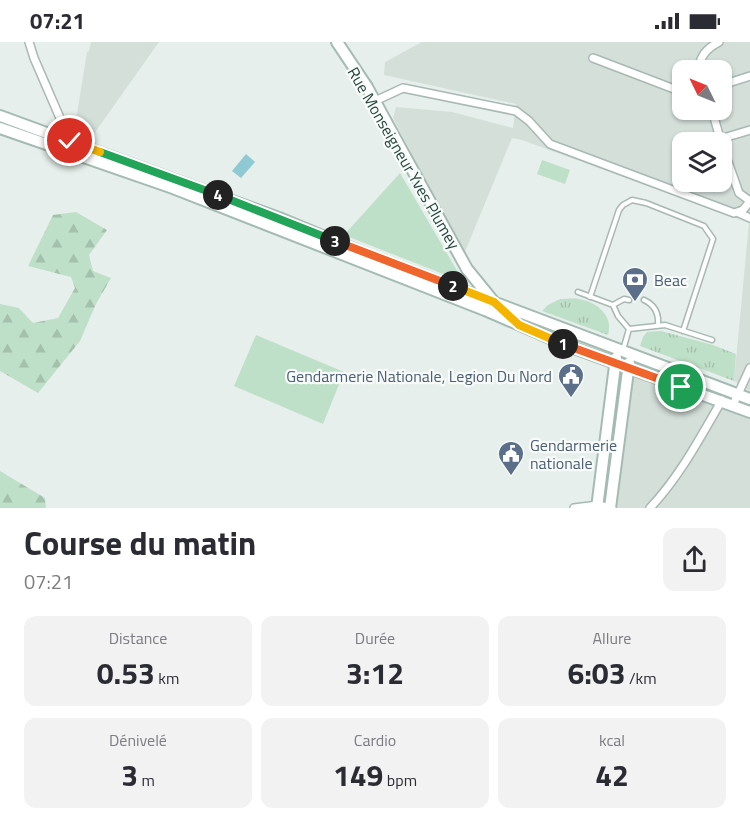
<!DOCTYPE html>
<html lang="fr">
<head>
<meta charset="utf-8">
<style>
  body { margin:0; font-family:"Titillium Web",sans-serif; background:#f2f2f3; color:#2b2b33; height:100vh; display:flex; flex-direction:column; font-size:22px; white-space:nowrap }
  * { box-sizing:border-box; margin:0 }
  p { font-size:20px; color:#7c7c81 }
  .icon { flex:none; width:33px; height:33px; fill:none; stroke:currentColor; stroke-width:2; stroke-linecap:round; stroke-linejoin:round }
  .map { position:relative; height:466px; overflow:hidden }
  .side { display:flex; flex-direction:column; background:#fff; flex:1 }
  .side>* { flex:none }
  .needle { width:39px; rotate:313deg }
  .tools { position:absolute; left:672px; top:18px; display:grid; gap:12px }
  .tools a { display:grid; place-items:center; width:60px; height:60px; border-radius:12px; background:#fff; box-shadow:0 2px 4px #0004; font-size:30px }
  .pin { position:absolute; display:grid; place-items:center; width:51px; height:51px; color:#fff; margin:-26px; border:3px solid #fff; border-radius:50%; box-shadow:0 2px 6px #0007 }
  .km { position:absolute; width:30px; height:30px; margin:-15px; border-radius:50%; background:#222; color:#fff; font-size:16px; line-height:30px; text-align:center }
  .round { display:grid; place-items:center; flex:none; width:63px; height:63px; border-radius:12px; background:#f2f2f3 }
  .overview { display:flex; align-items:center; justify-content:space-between; height:102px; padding:0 24px }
  h1 { font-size:33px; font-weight:700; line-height:45px }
  .figures { display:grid; grid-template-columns:repeat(3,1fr); gap:9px; height:102px; padding:6px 24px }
  .figures div { display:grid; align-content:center; border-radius:12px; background:#f2f2f3; text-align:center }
  .figures b { font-size:30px; font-weight:700 }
  .figures small { font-size:16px; font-weight:400 }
  .figures p { font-size:16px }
  .status { display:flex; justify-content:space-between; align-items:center; height:42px; padding:0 30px; background:#fff; direction:ltr }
  .status svg { height:16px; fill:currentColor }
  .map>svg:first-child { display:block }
  .built { fill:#d4dfda; fill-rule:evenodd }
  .grass { fill:url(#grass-tufts) }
  .forest { fill:url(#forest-firs) }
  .park { fill:#bfe0c8 }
  .water { fill:#8ec9d4 }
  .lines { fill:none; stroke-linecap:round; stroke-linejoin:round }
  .service-casing { stroke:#a8b8b2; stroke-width:7 }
  .minor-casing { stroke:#a8b8b2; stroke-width:10 }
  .secondary-casing { stroke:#a4bbb3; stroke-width:14 }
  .service { stroke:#fff; stroke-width:4 }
  .minor { stroke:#fff; stroke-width:7 }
  .secondary { stroke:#fff; stroke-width:10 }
  .split-1-casing { stroke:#fff; stroke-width:12 }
  .split-2-casing { stroke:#fff; stroke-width:12 }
  .split-3-casing { stroke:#fff; stroke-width:12 }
  .split-4-casing { stroke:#fff; stroke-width:12 }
  .split-5-casing { stroke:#fff; stroke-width:12 }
  .split-6-casing { stroke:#fff; stroke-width:12 }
  .split-1 { stroke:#f0652b; stroke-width:8 }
  .split-2 { stroke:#f5b400; stroke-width:8 }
  .split-3 { stroke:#f0652b; stroke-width:8 }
  .split-4 { stroke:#22a559; stroke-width:8 }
  .split-5 { stroke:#22a559; stroke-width:8 }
  .split-6 { stroke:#f5b400; stroke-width:8 }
  .labels { text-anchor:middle; stroke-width:4.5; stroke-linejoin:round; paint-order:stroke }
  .street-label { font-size:16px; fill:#24423a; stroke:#f7fbf9 }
  .service-label { font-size:16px; fill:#4e5e75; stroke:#f7fbf9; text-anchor:start }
</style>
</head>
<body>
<div class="status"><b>07:21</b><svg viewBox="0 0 49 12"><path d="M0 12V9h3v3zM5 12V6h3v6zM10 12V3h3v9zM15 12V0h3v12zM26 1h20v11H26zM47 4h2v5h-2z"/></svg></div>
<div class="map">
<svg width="750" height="466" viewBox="0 0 750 466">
  <defs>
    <pattern id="grass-tufts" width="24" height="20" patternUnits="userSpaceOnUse" patternTransform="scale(1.5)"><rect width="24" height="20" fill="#bfe0c8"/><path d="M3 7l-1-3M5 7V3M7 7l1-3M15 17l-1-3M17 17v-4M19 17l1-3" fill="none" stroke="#a4c1ad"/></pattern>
    <pattern id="forest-firs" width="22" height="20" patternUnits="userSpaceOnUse" patternTransform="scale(1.5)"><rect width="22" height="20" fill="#bfe0c8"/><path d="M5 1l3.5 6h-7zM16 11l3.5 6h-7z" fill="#a4c1ad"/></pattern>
  </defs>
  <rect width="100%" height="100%" fill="#e6efeb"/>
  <path class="built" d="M 91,0 L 159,0 L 91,96 L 74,90 L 87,10 L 89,9 Z
    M 422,0 L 750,0 L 750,349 L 734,339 L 749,181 L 522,98 L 512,96 L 464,212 L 393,76 L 396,65 L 452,70 L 513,86 L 516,62 L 384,33 L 385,20 ZM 682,28 L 722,28 L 722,68 L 682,68 ZM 682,100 L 722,100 L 722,140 L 682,140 Z
    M 634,333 L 750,375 L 750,466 L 614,466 Z"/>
  <path class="grass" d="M 560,257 C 566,257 574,256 579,257 C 597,260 614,274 608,293 L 542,269 L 548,263 Z
    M 661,289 L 713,303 L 736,312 L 734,339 L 640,304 L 643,295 L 647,290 Z"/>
  <path class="forest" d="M 76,170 L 107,188 L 89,213 L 93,229 L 111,236 L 96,262 L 80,299 L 38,351 L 0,329 L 0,262 L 19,266 L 33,281 L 58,276 L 75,246 L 71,235 L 28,224 L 53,173 Z
    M 0,429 L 45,456 L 46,466 L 0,466 Z"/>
  <path class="park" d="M 542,118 L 570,128 L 565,142 L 537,132 Z
    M 400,131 L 459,232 L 458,236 L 456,237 L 344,193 Z
    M 256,293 L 344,330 L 323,382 L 234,344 Z"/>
  <path class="water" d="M 246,112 L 255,120 L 241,136 L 232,129 Z"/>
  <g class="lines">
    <defs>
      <path id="service" d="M 578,250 L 613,263 L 618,274 L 629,287 L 623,308
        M 590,255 L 619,168 L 623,163 L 632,158 L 646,161 L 704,184 L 713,197 L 683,289
        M 644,258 C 655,263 659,271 658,283
        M 613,263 L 624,257 L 629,258
        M 629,287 L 665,283 L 712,298"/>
      <path id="minor" d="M 29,0 L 34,16 L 70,99
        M 593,16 L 682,50
        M 699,28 C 699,15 707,6 719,0
        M 722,43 L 750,34
        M 375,59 L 403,46 L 516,69 L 529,79 L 550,102 L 734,171 L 743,168 L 750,159
        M 712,68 L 721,100
        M 720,97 L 750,88
        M 722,103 L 739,151 L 750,159
        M 739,171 L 750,176
        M 733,363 L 750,326
        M 574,466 L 598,463 L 612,466
        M 650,466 C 680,434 700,396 722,358"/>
      <path id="secondary" d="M 337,0 L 367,45 L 467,227 L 493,259
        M 0,74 L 279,176 L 363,211 L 750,357
        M 0,86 L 173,146 L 485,268 L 571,305 L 750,370
        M 597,466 L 616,316
        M 610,466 L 629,321"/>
    </defs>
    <use href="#service" class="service-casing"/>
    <use href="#minor" class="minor-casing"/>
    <use href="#secondary" class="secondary-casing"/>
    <use href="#service" class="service"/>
    <use href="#minor" class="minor"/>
    <use href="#secondary" class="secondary"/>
  </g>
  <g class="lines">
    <defs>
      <path id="split-1" d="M 563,302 L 681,345"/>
      <path id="split-2" d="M 453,244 L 494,260 L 519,283 L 563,302"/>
      <path id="split-3" d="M 335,199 L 453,244"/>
      <path id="split-4" d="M 218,153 L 335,199"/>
      <path id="split-5" d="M 100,110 L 218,153"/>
      <path id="split-6" d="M 70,99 L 100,110"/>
    </defs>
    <use href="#split-1" class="split-1-casing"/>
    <use href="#split-2" class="split-2-casing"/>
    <use href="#split-3" class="split-3-casing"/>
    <use href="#split-4" class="split-4-casing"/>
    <use href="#split-5" class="split-5-casing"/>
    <use href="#split-6" class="split-6-casing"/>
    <use href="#split-1" class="split-1"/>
    <use href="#split-2" class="split-2"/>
    <use href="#split-3" class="split-3"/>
    <use href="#split-4" class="split-4"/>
    <use href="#split-5" class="split-5"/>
    <use href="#split-6" class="split-6"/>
  </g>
  <defs>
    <symbol id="bank-pin" viewBox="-11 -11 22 30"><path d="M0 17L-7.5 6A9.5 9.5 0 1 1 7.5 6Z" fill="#5c6f8a" stroke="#f7fbf9"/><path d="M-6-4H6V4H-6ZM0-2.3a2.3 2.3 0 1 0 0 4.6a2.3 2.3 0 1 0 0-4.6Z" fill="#fff"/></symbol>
    <symbol id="civic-pin" viewBox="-11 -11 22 30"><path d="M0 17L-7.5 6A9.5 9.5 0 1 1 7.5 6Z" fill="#5c6f8a" stroke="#f7fbf9"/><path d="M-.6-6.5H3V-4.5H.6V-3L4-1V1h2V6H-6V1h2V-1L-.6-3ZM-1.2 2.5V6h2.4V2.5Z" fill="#fff"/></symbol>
  </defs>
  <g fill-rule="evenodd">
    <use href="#bank-pin" x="620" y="223" width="30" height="40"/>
    <use href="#civic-pin" x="556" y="319" width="30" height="40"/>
    <use href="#civic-pin" x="496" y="397" width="30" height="40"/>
  </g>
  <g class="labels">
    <g class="street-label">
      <text transform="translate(404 116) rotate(60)" y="6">Rue Monseigneur Yves Plumey</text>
    </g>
    <g class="service-label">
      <text x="654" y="244">Beac</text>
      <text x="552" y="340" text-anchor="end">Gendarmerie Nationale, Legion Du Nord</text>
      <text x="530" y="409">Gendarmerie<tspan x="530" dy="18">nationale</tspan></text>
    </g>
  </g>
</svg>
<div class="tools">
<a><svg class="needle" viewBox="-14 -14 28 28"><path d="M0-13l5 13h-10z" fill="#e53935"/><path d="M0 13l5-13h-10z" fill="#7c7c81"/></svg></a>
<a><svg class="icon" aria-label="layers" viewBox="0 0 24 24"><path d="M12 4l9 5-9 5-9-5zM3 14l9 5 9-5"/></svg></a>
</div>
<div class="pin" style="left:681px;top:345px;background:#1e9e55"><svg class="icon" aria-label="arrive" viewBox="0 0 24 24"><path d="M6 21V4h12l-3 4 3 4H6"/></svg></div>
<div class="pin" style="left:70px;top:99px;background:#d93025"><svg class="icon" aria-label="check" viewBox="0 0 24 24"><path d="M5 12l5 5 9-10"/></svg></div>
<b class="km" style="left:563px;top:302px">1</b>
<b class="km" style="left:453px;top:244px">2</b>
<b class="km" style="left:335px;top:199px">3</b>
<b class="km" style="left:218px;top:153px">4</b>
</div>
<section class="side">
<div class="overview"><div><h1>Course du matin</h1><p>07:21</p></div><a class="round"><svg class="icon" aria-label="share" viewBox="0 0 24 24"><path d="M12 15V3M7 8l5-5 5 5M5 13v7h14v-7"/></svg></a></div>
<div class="figures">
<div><p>Distance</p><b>0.53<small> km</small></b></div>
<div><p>Durée</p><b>3:12</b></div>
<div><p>Allure</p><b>6:03<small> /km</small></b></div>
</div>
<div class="figures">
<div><p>Dénivelé</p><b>3<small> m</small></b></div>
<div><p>Cardio</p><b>149<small> bpm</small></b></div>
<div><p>kcal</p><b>42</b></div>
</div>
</section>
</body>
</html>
